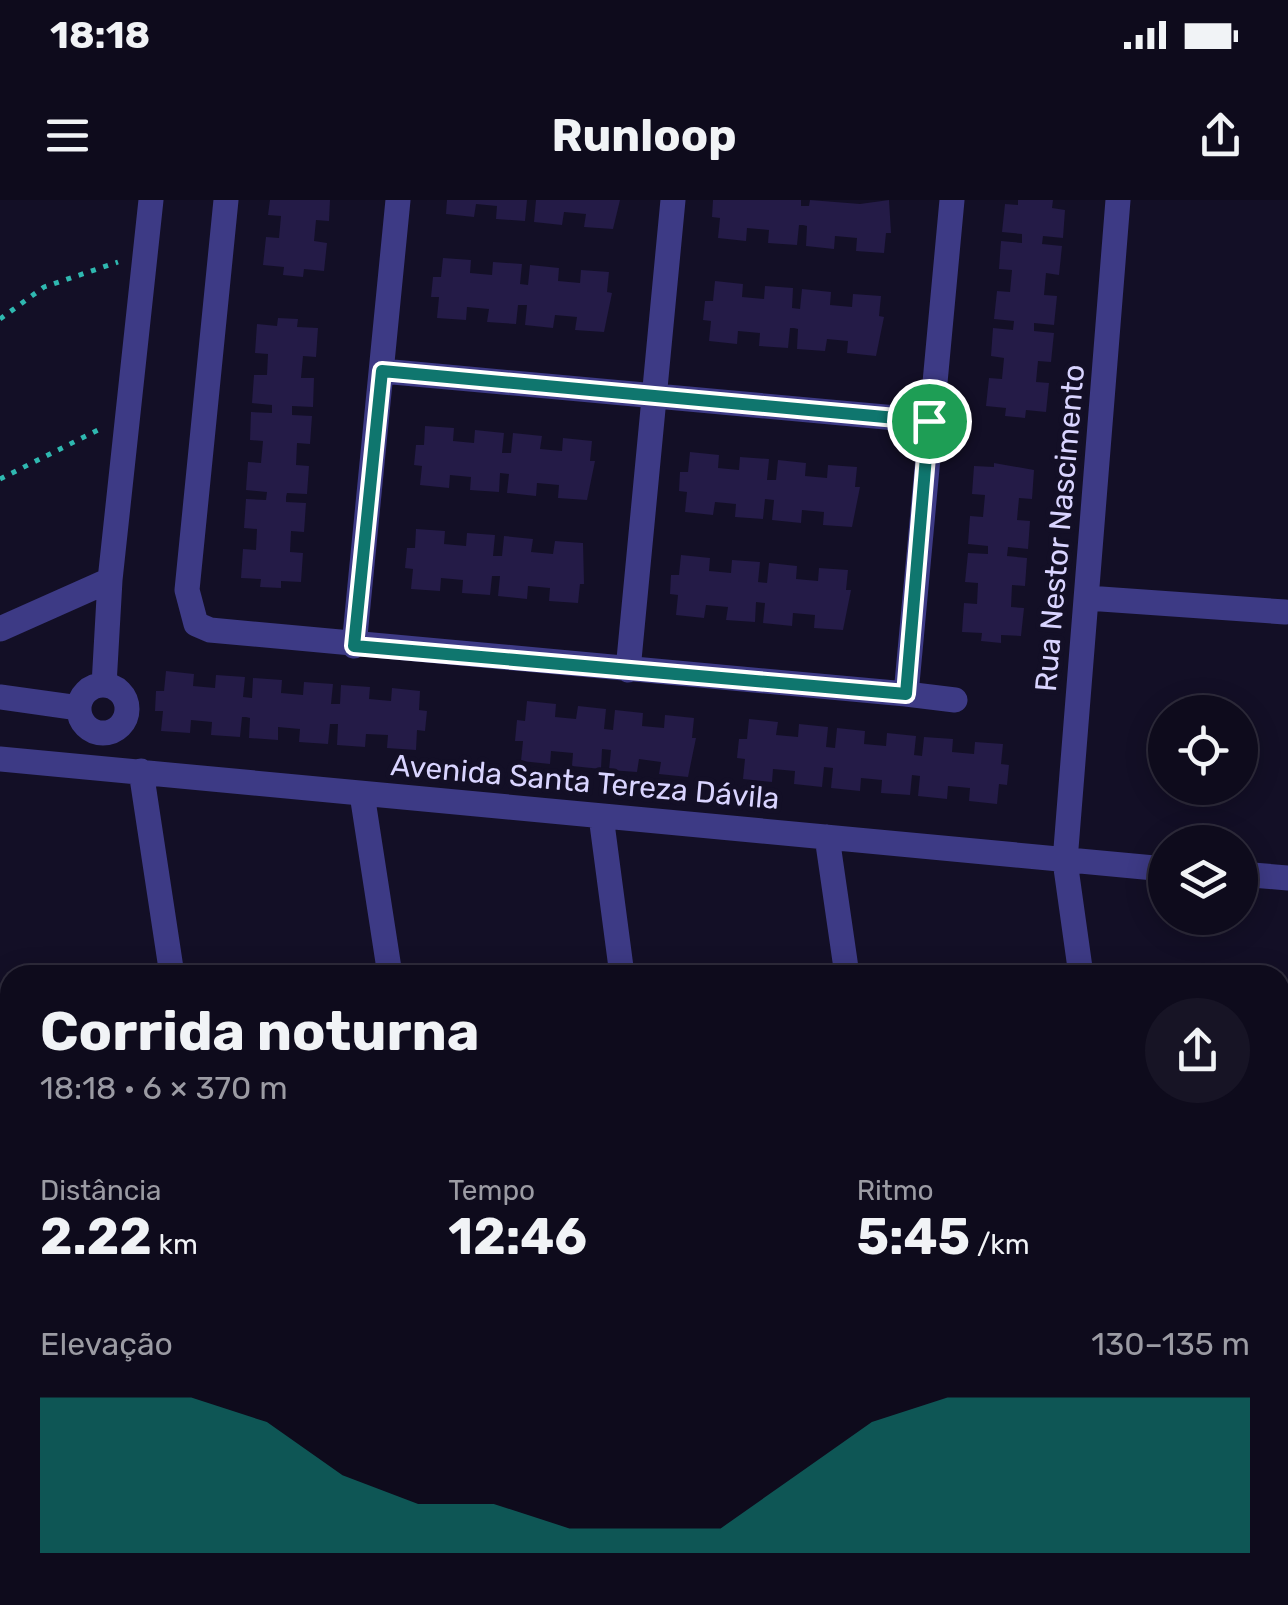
<!DOCTYPE html>
<html lang="pt">
<head>
<meta charset="utf-8">
<style>
  body { margin:0; font-family:Rubik,sans-serif; background:#171425; color:#f1f3f6; height:100vh; display:flex; flex-direction:column; font-size:38px; white-space:nowrap }
  * { box-sizing:border-box; margin:0 }
  p { font-size:32px; color:#9b9ba3 }
  .icon { flex:none; width:55px; height:55px; fill:none; stroke:currentColor; stroke-width:2; stroke-linecap:round; stroke-linejoin:round }
  .map { position:relative; flex:1; overflow:hidden }
  .side { position:absolute; left:0px; top:765px; width:1290px; height:640px; display:flex; flex-direction:column; background:#0e0b1c; border-radius:30px 30px 0 0; box-shadow:0 5px 25px #0003,0 0 0 2px #2e2b3b }
  .side>* { flex:none }
  .fabs { position:absolute; left:1148px; top:495px; display:grid; gap:20px }
  .fabs a { display:grid; place-items:center; width:110px; height:110px; border-radius:50%; background:#0e0b1c; box-shadow:0 5px 25px #0003,0 0 0 2px #2e2b3b; font-size:50px }
  .pin { position:absolute; display:grid; place-items:center; width:85px; height:85px; color:#fff; margin:-42px; border:5px solid #fff; border-radius:50%; box-shadow:0 2px 10px #0007 }
  .round { display:grid; place-items:center; flex:none; width:105px; height:105px; border-radius:52px; background:#171425 }
  .summary { display:flex; align-items:center; justify-content:space-between; height:170px; padding:0 40px }
  h1 { font-size:55px; font-weight:700; line-height:75px }
  .figures { display:grid; grid-template-columns:repeat(3,1fr); gap:15px; height:170px; padding:10px 40px }
  .figures div { display:grid; align-content:center }
  .figures b { font-size:50px; font-weight:700 }
  .figures small { font-size:28px; font-weight:400 }
  .figures p { font-size:28px }
  .chart { height:280px; padding:20px 40px }
  .chart p { display:flex; justify-content:space-between }
  .chart svg { width:100%; height:180px; margin-top:10px; fill:#0f766e; opacity:.7 }
  .status { display:flex; justify-content:space-between; align-items:center; height:70px; padding:0 50px; background:#0e0b1c; direction:ltr }
  .status svg { height:28px; fill:currentColor }
  header { display:flex; justify-content:space-between; align-items:center; height:130px; padding:0 40px; background:#0e0b1c; font-size:45px; font-weight:700 }
  .map>svg:first-child { display:block }
  .building { fill:#241b47 }
  .lines { fill:none; stroke-linecap:round; stroke-linejoin:round }
  .path { stroke:#2fb8b0; stroke-width:5; stroke-dasharray:5 8; stroke-linecap:butt }
  .minor { stroke:#3d3a85; stroke-width:25 }
  .route-casing { stroke:#fff; stroke-width:20 }
  .route { stroke:#0f766e; stroke-width:12 }
  .labels { text-anchor:middle; stroke-width:10; stroke-linejoin:round; paint-order:stroke }
  .street-label { font-size:30px; fill:#d9d4ff; stroke:#130f26 }
</style>
</head>
<body>
<div class="status"><b>18:18</b><svg viewBox="0 0 49 12"><path d="M0 12V9h3v3zM5 12V6h3v6zM10 12V3h3v9zM15 12V0h3v12zM26 1h20v11H26zM47 4h2v5h-2z"/></svg></div>
<header><svg class="icon" aria-label="menu" viewBox="0 0 24 24"><path d="M4 6h16M4 12h16M4 18h16"/></svg>Runloop<svg class="icon" aria-label="share" viewBox="0 0 24 24"><path d="M12 15V3M7 8l5-5 5 5M5 13v7h14v-7"/></svg></header>
<div class="map">
<svg width="1288" height="1405" viewBox="0 0 1288 1405">
  <rect width="100%" height="100%" fill="#130f26"/>
  <path class="building" d="M 270,0 L 330,0 L 329,21 L 316,20 L 314,41 L 327,43 L 324,71 L 304,69 L 303,77 L 283,75 L 284,67 L 263,65 L 266,37 L 279,38 L 281,16 L 268,15 Z
    M 447,0 L 527,0 L 525,21 L 496,19 L 497,6 L 476,4 L 474,17 L 446,14 Z
    M 536,0 L 620,0 L 613,29 L 584,27 L 586,14 L 564,12 L 562,25 L 534,22 Z
    M 713,0 L 801,0 L 801,6 L 809,6 L 810,0 L 860,4 L 889,0 L 891,33 L 886,33 L 884,53 L 856,51 L 857,38 L 835,36 L 834,49 L 806,46 L 807,26 L 803,25 L 799,25 L 797,45 L 768,43 L 769,30 L 747,28 L 746,41 L 718,38 L 720,18 L 712,17 Z
    M 1018,0 L 1053,0 L 1052,8 L 1065,10 L 1063,38 L 1043,36 L 1042,44 L 1062,46 L 1059,75 L 1046,73 L 1044,95 L 1057,96 L 1054,125 L 1034,123 L 1034,131 L 1054,133 L 1051,162 L 1038,161 L 1036,182 L 1049,183 L 1046,212 L 1026,210 L 1025,218 L 1005,216 L 1006,208 L 986,206 L 989,178 L 1002,179 L 1004,158 L 991,156 L 993,128 L 1013,130 L 1014,121 L 994,119 L 997,91 L 1010,92 L 1012,70 L 999,69 L 1001,41 L 1022,43 L 1022,34 L 1002,32 L 1005,4 L 1018,5 Z
    M 443,58 L 471,60 L 470,73 L 492,75 L 493,62 L 522,64 L 520,84 L 528,85 L 530,65 L 559,68 L 558,81 L 580,83 L 581,70 L 609,72 L 607,92 L 612,93 L 604,132 L 575,130 L 577,117 L 555,115 L 553,128 L 525,125 L 527,105 L 518,105 L 516,124 L 487,122 L 489,109 L 467,107 L 466,120 L 437,118 L 439,97 L 431,97 L 433,77 L 441,77 Z
    M 715,81 L 743,84 L 742,97 L 764,99 L 765,86 L 793,88 L 792,108 L 800,109 L 802,89 L 831,92 L 830,105 L 852,107 L 853,94 L 881,96 L 879,116 L 884,117 L 876,156 L 847,153 L 848,141 L 827,139 L 825,151 L 797,149 L 798,129 L 794,128 L 790,128 L 788,148 L 759,146 L 760,133 L 738,131 L 737,144 L 709,141 L 711,121 L 703,120 L 705,101 L 713,101 Z
    M 278,118 L 298,119 L 297,127 L 318,128 L 316,157 L 303,156 L 301,178 L 314,178 L 313,207 L 292,206 L 292,215 L 312,216 L 310,244 L 297,243 L 296,265 L 309,266 L 307,294 L 287,293 L 286,297 L 286,302 L 306,303 L 304,332 L 291,331 L 290,352 L 303,353 L 301,382 L 281,381 L 281,388 L 260,387 L 261,379 L 241,378 L 243,349 L 256,350 L 257,329 L 244,328 L 246,299 L 266,300 L 267,292 L 246,290 L 248,262 L 261,263 L 263,241 L 250,240 L 251,212 L 272,213 L 272,205 L 252,203 L 254,175 L 267,175 L 268,154 L 255,153 L 257,124 L 277,126 Z
    M 425,226 L 454,228 L 453,241 L 474,243 L 475,230 L 504,233 L 502,253 L 511,253 L 513,233 L 542,236 L 540,249 L 562,251 L 563,238 L 592,241 L 590,261 L 595,261 L 587,300 L 558,298 L 559,285 L 537,283 L 536,296 L 507,293 L 509,274 L 500,273 L 499,292 L 470,290 L 471,277 L 450,275 L 449,288 L 420,285 L 422,266 L 414,265 L 416,245 L 424,245 Z
    M 690,252 L 719,255 L 718,268 L 739,270 L 740,257 L 769,259 L 767,280 L 776,280 L 778,260 L 806,263 L 805,276 L 827,278 L 828,265 L 857,267 L 855,287 L 860,287 L 852,327 L 823,325 L 824,312 L 802,310 L 801,323 L 772,320 L 774,300 L 765,299 L 763,319 L 735,317 L 736,304 L 715,302 L 713,315 L 685,312 L 687,292 L 679,291 L 680,272 L 688,272 Z
    M 994,263 L 1034,270 L 1032,299 L 1019,298 L 1017,320 L 1030,321 L 1028,349 L 1008,347 L 1007,356 L 1027,358 L 1025,386 L 1012,385 L 1011,407 L 1024,408 L 1021,436 L 1001,435 L 1001,443 L 981,441 L 982,433 L 962,432 L 964,403 L 977,404 L 978,383 L 965,382 L 968,353 L 988,354 L 988,346 L 968,344 L 970,316 L 983,317 L 985,295 L 972,294 L 974,266 L 994,267 Z
    M 416,329 L 445,331 L 444,344 L 466,346 L 467,333 L 495,335 L 493,356 L 502,356 L 504,336 L 533,339 L 531,352 L 553,354 L 555,341 L 583,343 L 584,384 L 580,384 L 578,403 L 549,401 L 550,388 L 528,386 L 527,399 L 498,396 L 500,376 L 492,376 L 490,395 L 462,393 L 463,380 L 441,378 L 440,391 L 411,389 L 413,369 L 405,368 L 407,348 L 415,348 Z
    M 681,355 L 710,358 L 709,371 L 731,373 L 732,360 L 760,362 L 758,382 L 767,383 L 769,363 L 797,366 L 796,379 L 818,381 L 819,368 L 848,370 L 846,390 L 851,390 L 843,430 L 814,428 L 815,415 L 793,413 L 792,426 L 763,423 L 765,403 L 756,402 L 755,422 L 726,420 L 728,407 L 706,405 L 704,418 L 676,415 L 678,395 L 670,394 L 671,375 L 679,375 Z
    M 166,471 L 194,474 L 193,486 L 215,488 L 216,475 L 245,477 L 243,497 L 252,498 L 253,478 L 282,480 L 281,493 L 303,495 L 304,482 L 333,484 L 331,504 L 340,504 L 341,485 L 370,487 L 369,499 L 391,501 L 392,488 L 420,491 L 419,510 L 427,511 L 425,531 L 417,530 L 416,550 L 387,548 L 388,535 L 366,534 L 365,547 L 337,545 L 338,524 L 330,524 L 328,544 L 299,542 L 300,529 L 278,527 L 278,540 L 249,538 L 250,518 L 246,517 L 242,517 L 240,537 L 211,535 L 212,522 L 191,520 L 190,533 L 161,531 L 163,511 L 155,511 L 156,491 L 164,491 Z
    M 527,501 L 556,504 L 555,517 L 576,519 L 578,506 L 606,509 L 604,529 L 613,530 L 615,510 L 643,513 L 642,526 L 664,528 L 665,515 L 694,518 L 692,538 L 696,538 L 688,577 L 659,574 L 661,562 L 639,559 L 637,572 L 609,570 L 611,550 L 602,549 L 601,569 L 572,566 L 573,553 L 551,551 L 550,564 L 521,561 L 523,541 L 515,541 L 517,520 L 525,521 Z
    M 749,519 L 778,522 L 776,535 L 798,537 L 799,524 L 828,527 L 826,547 L 835,548 L 837,528 L 865,531 L 864,544 L 886,546 L 887,533 L 916,536 L 914,555 L 922,556 L 924,537 L 953,539 L 952,552 L 974,554 L 975,542 L 1003,544 L 1001,564 L 1009,565 L 1007,585 L 999,584 L 997,604 L 969,601 L 970,588 L 948,586 L 947,599 L 918,596 L 920,576 L 912,575 L 910,595 L 881,593 L 882,580 L 861,578 L 860,591 L 831,588 L 833,568 L 824,567 L 822,587 L 794,584 L 795,571 L 773,569 L 772,582 L 743,579 L 745,559 L 737,558 L 739,539 L 747,539 Z"/>
  <g class="lines">
    <path class="path" d="M 0,119 L 44,87 L 118,62
      M 0,279 L 100,229"/>
    <path class="minor" d="M 226,0 L 187,390 L 196,424 L 210,430 L 906,494 L 952,0
      M 382,171 L 929,221
      M 1087,398 L 1285,412
      M 0,429 L 110,380
      M 354,446 L 398,0
      M 628,470 L 673,0
      M 104,485 L 110,380 L 151,0
      M79 509a24 24 0 1 1 48 0a24 24 0 1 1-48 0Z
      M 906,494 L 955,500
      M 0,497 L 79,508
      M 0,559 L 1165,669
      M 141,571 L 172,775
      M 362,594 L 390,775
      M 601,616 L 622,775
      M 827,637 L 847,775
      M 1240,674 L 1288,678
      M 1081,775 L 1065,661 L 1118,0
      M 0,1144 L 10,1143
      M 0,1207 L 10,1293
      M 1280,1242 L 1288,1241
      M 22,1395 L 23,1405
      M 255,1395 L 257,1405
      M 483,1395 L 485,1405
      M 713,1395 L 715,1405
      M 942,1395 L 944,1405
      M 1169,1395 L 1171,1405"/>
  </g>
  <g class="lines">
    <defs>
      <path id="route" d="M 382,171 L 929,221 L 906,494 L 354,446 Z"/>
    </defs>
    <use href="#route" class="route-casing"/>
    <use href="#route" class="route"/>
  </g>
  <g class="labels">
    <g class="street-label">
      <text transform="translate(1060 328) rotate(-85)" y="10">Rua Nestor Nascimento</text>
      <text transform="translate(585 582) rotate(5)" y="10">Avenida Santa Tereza Dávila</text>
    </g>
  </g>
</svg>
<div class="fabs">
<a><svg class="icon" aria-label="locate" viewBox="0 0 24 24"><circle cx="12" cy="12" r="6"/><path d="M12 2v4M12 18v4M2 12h4M18 12h4"/></svg></a>
<a><svg class="icon" aria-label="layers" viewBox="0 0 24 24"><path d="M12 4l9 5-9 5-9-5zM3 14l9 5 9-5"/></svg></a>
</div>
<div class="pin" style="left:929px;top:221px;background:#1e9e55"><svg class="icon" aria-label="arrive" viewBox="0 0 24 24"><path d="M6 21V4h12l-3 4 3 4H6"/></svg></div>
<section class="side">
<div class="summary"><div><h1>Corrida noturna</h1><p>18:18 · 6 × 370 m</p></div><a class="round"><svg class="icon" aria-label="share" viewBox="0 0 24 24"><path d="M12 15V3M7 8l5-5 5 5M5 13v7h14v-7"/></svg></a></div>
<div class="figures">
<div><p>Distância</p><b>2.22<small> km</small></b></div>
<div><p>Tempo</p><b>12:46</b></div>
<div><p>Ritmo</p><b>5:45<small> /km</small></b></div>
</div>
<div class="chart"><p><span>Elevação</span>130–135 m</p>
<svg viewBox="0 0 160 44" preserveAspectRatio="none"><path d="M0 44V6L10 6L20 6L30 12L40 25L50 32L60 32L70 38L80 38L90 38L100 25L110 12L120 6L130 6L140 6L150 6L160 6V44z"/></svg>
</div>
</section>
</div>
</body>
</html>
